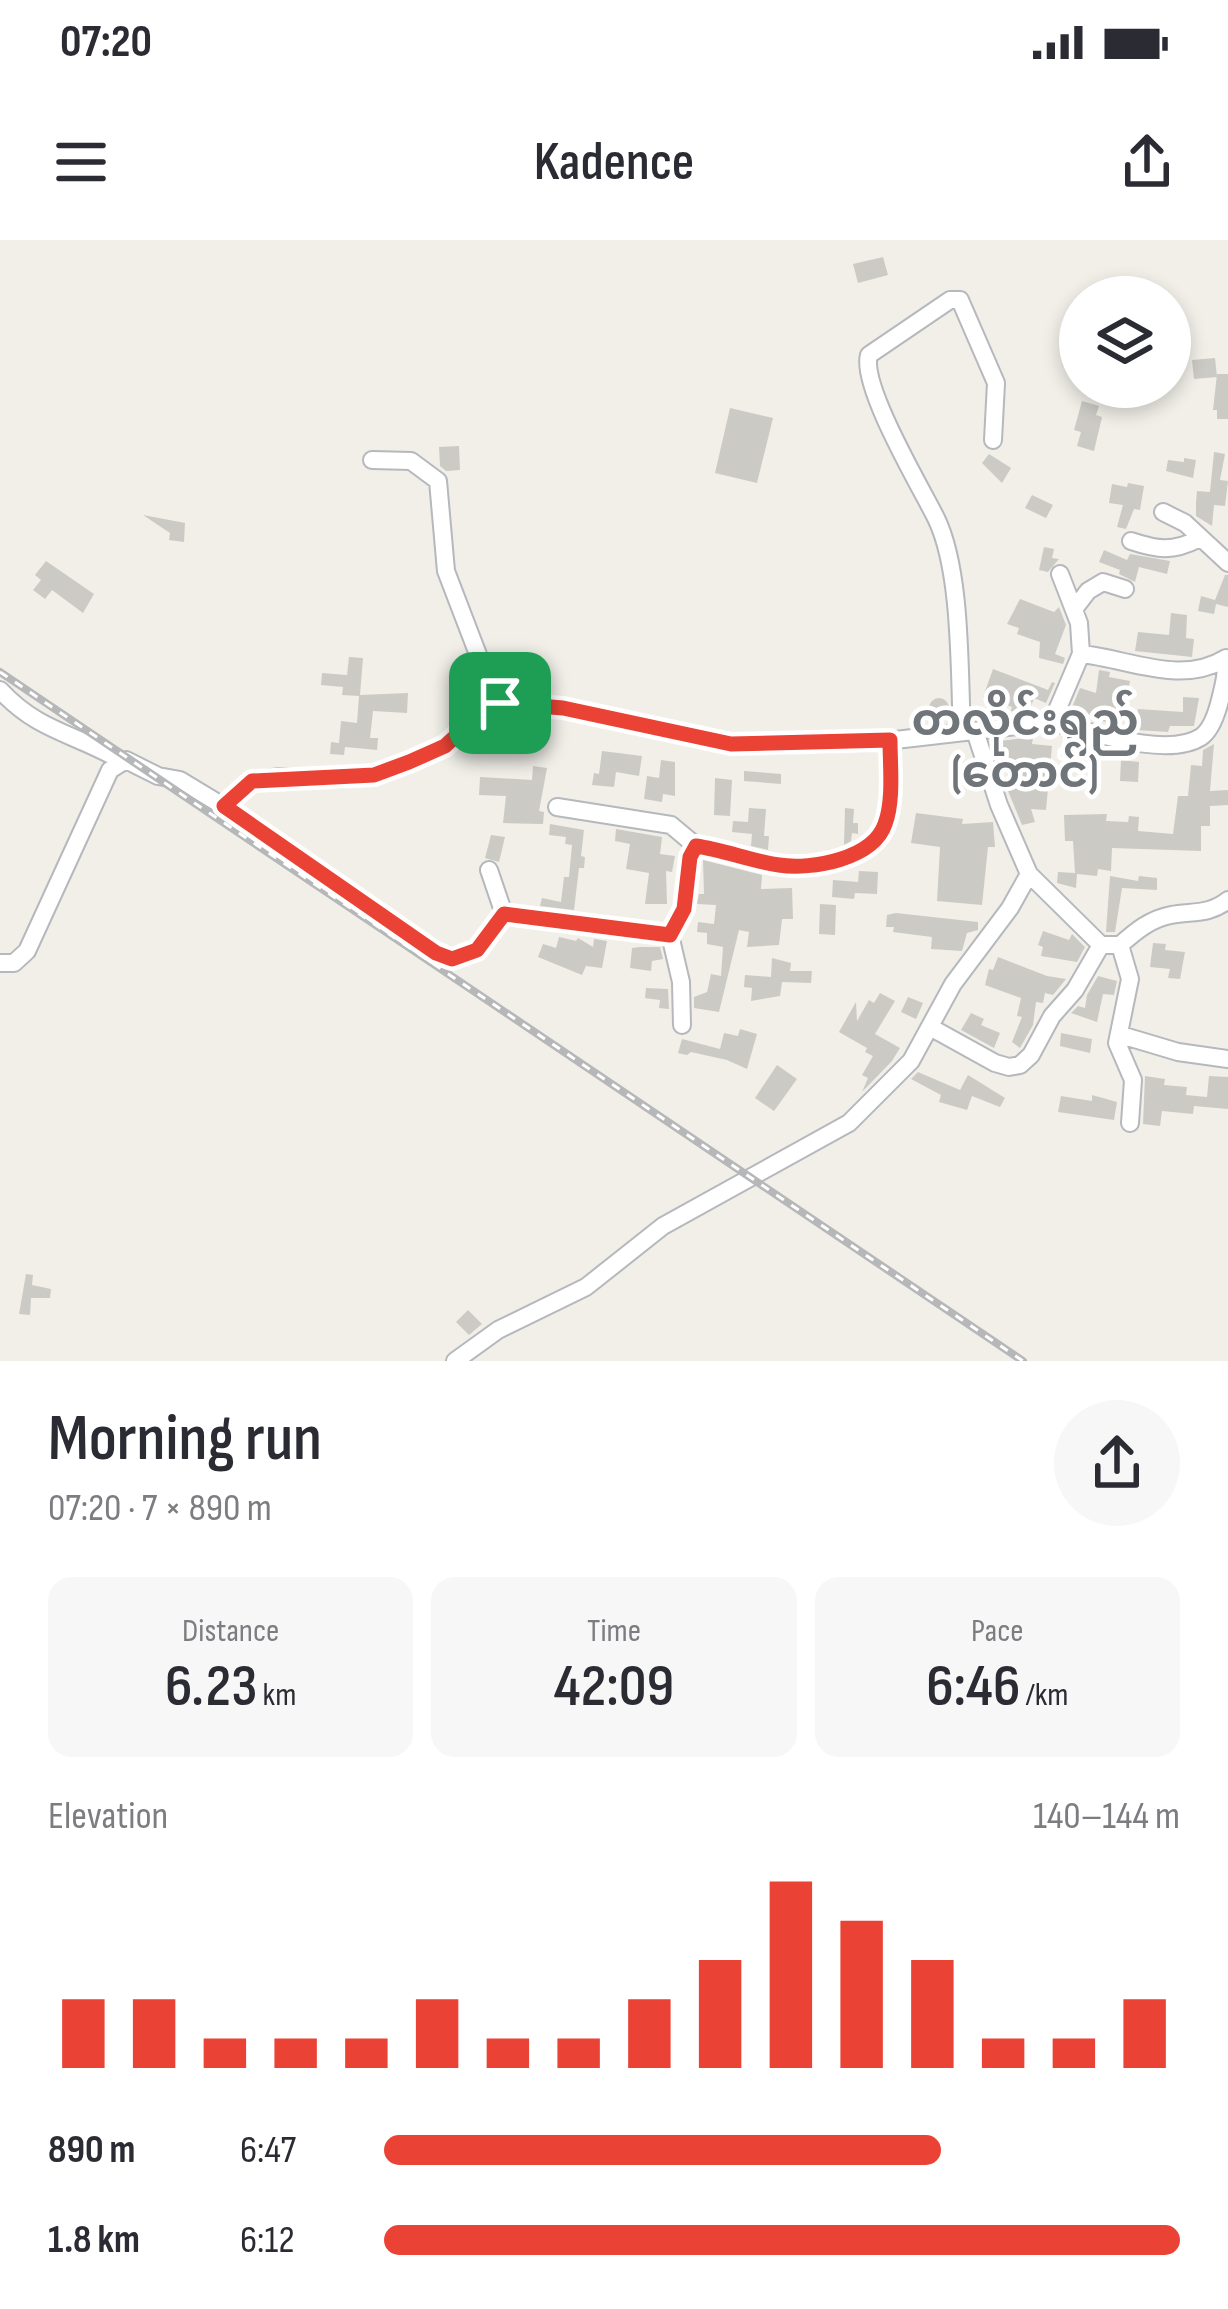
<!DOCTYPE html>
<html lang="en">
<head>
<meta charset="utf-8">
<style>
  body { margin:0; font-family:"Sofia Sans Condensed","Noto Sans Myanmar",sans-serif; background:#f7f7f7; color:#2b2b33; height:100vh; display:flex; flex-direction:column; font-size:45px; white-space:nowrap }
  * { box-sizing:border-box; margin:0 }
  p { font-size:39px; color:#7c7c81 }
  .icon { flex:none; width:66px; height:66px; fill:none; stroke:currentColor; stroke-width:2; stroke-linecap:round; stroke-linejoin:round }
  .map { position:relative; height:1121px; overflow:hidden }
  .details { display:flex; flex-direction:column; background:#fff; flex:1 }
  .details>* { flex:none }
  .fabs { position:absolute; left:1059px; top:36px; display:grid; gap:24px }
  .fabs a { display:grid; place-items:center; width:132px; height:132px; border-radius:50%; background:#fff; box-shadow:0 6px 18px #0003; font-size:60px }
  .pin { position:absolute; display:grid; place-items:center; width:102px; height:102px; color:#fff; margin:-51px; border-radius:24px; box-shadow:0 6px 18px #0006 }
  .round { display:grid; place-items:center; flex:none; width:126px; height:126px; border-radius:63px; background:#f7f7f7 }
  .summary { display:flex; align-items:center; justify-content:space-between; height:204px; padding:0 48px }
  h1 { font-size:66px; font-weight:600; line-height:90px }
  .metrics { display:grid; grid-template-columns:repeat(3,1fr); gap:18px; height:204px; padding:12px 48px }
  .metrics div { display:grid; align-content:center; border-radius:24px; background:#f7f7f7; text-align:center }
  .metrics b { font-size:60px; font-weight:600 }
  .metrics small { font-size:33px; font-weight:400 }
  .metrics p { font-size:33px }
  .chart { height:336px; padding:24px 48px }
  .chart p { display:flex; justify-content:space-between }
  .chart svg { width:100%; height:216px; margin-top:12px; stroke:#ea4335; stroke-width:6 }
  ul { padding:0 48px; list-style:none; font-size:39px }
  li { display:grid; grid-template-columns:192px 144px 1fr; align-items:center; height:90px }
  li i { height:30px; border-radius:15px; background:#ea4335 }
  .status { display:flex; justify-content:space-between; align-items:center; height:84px; padding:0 60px; background:#fff; direction:ltr }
  .status svg { height:33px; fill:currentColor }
  header { display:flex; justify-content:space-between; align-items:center; height:156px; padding:0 48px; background:#fff; font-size:54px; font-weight:600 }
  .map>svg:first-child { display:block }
  .building { fill:#cccac5 }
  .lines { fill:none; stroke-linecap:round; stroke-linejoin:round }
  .minor-casing { stroke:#b5b8bc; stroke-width:20 }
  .minor { stroke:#fff; stroke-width:16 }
  .rail-casing { stroke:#b6b7b8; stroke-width:8 }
  .rail { stroke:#fff; stroke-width:3; stroke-dasharray:9; stroke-linecap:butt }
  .route-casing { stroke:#fff; stroke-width:24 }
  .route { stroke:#ea4335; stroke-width:15 }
  .labels { text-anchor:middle; stroke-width:9; stroke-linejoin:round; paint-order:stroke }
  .quarter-label { font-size:45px; font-weight:bold; fill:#70757a; stroke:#fff }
</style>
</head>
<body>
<div class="status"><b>07:20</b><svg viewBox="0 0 49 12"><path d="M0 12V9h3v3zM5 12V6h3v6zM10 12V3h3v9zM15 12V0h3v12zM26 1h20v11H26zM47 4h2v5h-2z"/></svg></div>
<header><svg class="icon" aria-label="menu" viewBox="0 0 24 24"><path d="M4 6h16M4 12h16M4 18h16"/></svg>Kadence<svg class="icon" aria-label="share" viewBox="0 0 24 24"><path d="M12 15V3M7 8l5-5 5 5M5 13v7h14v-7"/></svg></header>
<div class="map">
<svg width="1228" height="1121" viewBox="0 0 1228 1121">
  <rect width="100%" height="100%" fill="#f1efe8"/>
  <path class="building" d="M 883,17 L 888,35 L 858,43 L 853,24 Z
    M 1215,118 L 1217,137 L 1194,139 L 1192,120 Z
    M 1217,134 L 1228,134 L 1228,179 L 1217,179 L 1217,170 L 1213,170 Z
    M 1082,161 L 1099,166 L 1096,175 L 1102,177 L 1094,211 L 1077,206 L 1081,192 L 1074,190 Z
    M 730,168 L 773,178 L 757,243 L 715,233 Z
    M 459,206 L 460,230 L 446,231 L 440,226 L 439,207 Z
    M 1214,212 L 1225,214 L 1220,240 L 1228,241 L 1225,266 L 1214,265 L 1212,286 L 1196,276 L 1196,262 L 1197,251 L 1210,252 Z
    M 989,214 L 1011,228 L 1002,243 L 982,223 Z
    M 1184,218 L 1196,220 L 1193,238 L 1166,231 L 1168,220 L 1184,222 Z
    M 1128,243 L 1144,246 L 1140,270 L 1134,269 L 1126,289 L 1117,287 L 1123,265 L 1109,263 L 1112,244 L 1127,247 Z
    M 1032,255 L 1053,265 L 1046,278 L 1025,268 Z
    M 143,275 L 185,283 L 184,302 L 169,300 L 170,293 Z
    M 1044,307 L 1054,309 L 1052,318 L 1059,319 L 1048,332 L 1039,330 Z
    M 1104,310 L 1127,320 L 1130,314 L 1170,321 L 1167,334 L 1139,327 L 1135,342 L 1119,334 L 1120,330 L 1099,322 Z
    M 46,321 L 94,354 L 83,373 L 52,350 L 45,359 L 33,350 L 41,340 L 35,335 Z
    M 1225,335 L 1228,335 L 1228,367 L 1216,364 L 1214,374 L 1198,371 L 1201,356 L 1215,360 Z
    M 1020,359 L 1054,372 L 1059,367 L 1066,385 L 1055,414 L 1065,418 L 1063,424 L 1039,418 L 1040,402 L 1017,394 L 1019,388 L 1007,384 Z
    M 1171,373 L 1187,375 L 1186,398 L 1194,399 L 1192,417 L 1135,411 L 1138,392 L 1169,395 Z
    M 349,417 L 363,418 L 360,455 L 408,453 L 407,473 L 373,471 L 370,498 L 378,498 L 377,510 L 345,507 L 344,515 L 330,514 L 331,502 L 339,503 L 341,481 L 357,483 L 359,456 L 342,455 L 343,447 L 321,445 L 322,433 L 347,435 Z
    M 993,429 L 1048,450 L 1052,442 L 1055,443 L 1046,463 L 1034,458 L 1029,472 L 1018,473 L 1011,471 L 1012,467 L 983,457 Z
    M 1099,430 L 1110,432 L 1109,437 L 1130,441 L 1120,486 L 1070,472 L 1080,448 L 1096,453 Z
    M 1183,457 L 1199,458 L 1194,486 L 1170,486 L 1168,492 L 1136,490 L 1138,469 L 1183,472 Z
    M929 468a10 10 0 1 1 20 0a10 10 0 1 1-20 0Z
    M 1033,497 L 1032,504 L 1052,506 L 1046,570 L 1031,569 L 1035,582 L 1022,585 L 1008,551 L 1006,511 L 995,512 L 992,502 Z
    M 1214,504 L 1210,551 L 1228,550 L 1228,565 L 1210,566 L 1210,586 L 1201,586 L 1201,611 L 1112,608 L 1111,631 L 1098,629 L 1097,636 L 1077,634 L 1076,648 L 1057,643 L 1058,632 L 1075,633 L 1073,601 L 1065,601 L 1064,575 L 1107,574 L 1106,581 L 1128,582 L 1129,576 L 1139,577 L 1138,591 L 1173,594 L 1178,556 L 1188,556 L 1191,525 L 1202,526 L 1203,510 Z
    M 602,511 L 642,516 L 639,536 L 616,532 L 614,547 L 592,545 L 594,533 L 599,534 Z
    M 661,520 L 675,522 L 675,556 L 663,554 L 662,562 L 644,559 L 647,536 L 659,538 Z
    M 1121,520 L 1139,522 L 1138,542 L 1120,541 Z
    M 533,526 L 547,528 L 539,571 L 544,572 L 543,584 L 503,583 L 506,556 L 479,555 L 480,537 L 532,540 Z
    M 744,531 L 781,534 L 781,544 L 744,541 Z
    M 715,538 L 732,540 L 730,576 L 714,575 Z
    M 749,568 L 766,569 L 764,596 L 769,596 L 768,610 L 751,606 L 752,594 L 732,592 L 733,581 L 748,582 Z
    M 845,568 L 854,569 L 853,583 L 858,583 L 858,594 L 852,593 L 851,601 L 844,605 Z
    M 916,573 L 963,579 L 962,584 L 993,582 L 995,607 L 988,607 L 982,665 L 937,661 L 940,607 L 911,603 Z
    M 550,584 L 584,590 L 581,616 L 585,617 L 584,628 L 579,628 L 574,670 L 540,666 L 542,658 L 561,662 L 564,637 L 569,637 L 572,605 L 565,604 L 566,597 L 549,595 Z
    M 616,589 L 662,597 L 660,614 L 675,616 L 672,632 L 666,631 L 667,664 L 645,664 L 649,633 L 626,629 L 630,604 L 615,601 Z
    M 491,595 L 505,597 L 499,622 L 485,618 Z
    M 703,620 L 762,635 L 761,649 L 792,648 L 793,679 L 782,679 L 779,705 L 747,707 L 749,692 L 739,690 L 719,772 L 694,768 L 694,757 L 707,752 L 711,734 L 721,736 L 723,707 L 707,704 L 707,693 L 697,692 L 698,682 L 714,684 L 716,665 L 697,664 L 699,654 L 704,654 Z
    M 859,631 L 878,632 L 877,654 L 855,653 L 854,659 L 832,657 L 833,640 L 858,642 Z
    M 1110,636 L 1138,641 L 1139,636 L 1157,638 L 1157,650 L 1122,648 L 1115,692 L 1106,692 Z
    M 820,664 L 836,665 L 835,695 L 819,694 Z
    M 896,673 L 978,682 L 978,690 L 967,693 L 962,711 L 931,709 L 932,697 L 893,692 L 894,687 L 886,687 L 887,675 Z
    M 1043,691 L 1069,700 L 1072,694 L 1085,707 L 1077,722 L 1041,716 L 1043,707 L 1038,705 Z
    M 559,697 L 576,701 L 578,698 L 593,707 L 594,699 L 607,701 L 602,728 L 586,726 L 582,735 L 538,717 L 543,704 L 556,708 Z
    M 1153,703 L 1166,704 L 1165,710 L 1185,712 L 1180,739 L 1168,738 L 1170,729 L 1150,727 Z
    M 640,707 L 660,707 L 663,719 L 652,721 L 651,731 L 630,728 L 632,708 Z
    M 998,717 L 1047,736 L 1066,739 L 1053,755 L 1045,753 L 1043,763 L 1036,762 L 1033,785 L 1020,808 L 1012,802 L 1022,777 L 1017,776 L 1021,758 L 985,745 L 989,729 L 993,730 Z
    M 772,718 L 791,723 L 790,731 L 812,731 L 811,743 L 782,742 L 780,756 L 751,761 L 752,748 L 744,747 L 745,735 L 771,737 Z
    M 1098,736 L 1117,741 L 1114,755 L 1103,754 L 1097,782 L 1071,773 L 1078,766 L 1085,768 L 1087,755 Z
    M 646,748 L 668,749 L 669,769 L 659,768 L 660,760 L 645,758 Z
    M 880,753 L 895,761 L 875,794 L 900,808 L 892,821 L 862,852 L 868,838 L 862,835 L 873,816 L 865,812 L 867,808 L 839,792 L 856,762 L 857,781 L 869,760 L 874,763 Z
    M 908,757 L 923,763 L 916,779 L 901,772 Z
    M 971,773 L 984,779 L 981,785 L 1000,793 L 994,808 L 961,790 Z
    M 740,789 L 757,794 L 747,829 L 727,820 L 691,812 L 687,815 L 678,813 L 682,799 L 720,809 L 724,793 L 738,796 Z
    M 1061,793 L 1092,799 L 1090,813 L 1060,806 Z
    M 777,825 L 797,839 L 774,871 L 755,858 Z
    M 918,832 L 960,850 L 968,835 L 1005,858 L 1000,867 L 972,856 L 967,870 L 939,862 L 941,855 L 911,839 Z
    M 1145,836 L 1165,839 L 1164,845 L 1187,847 L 1186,855 L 1207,857 L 1209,836 L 1228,837 L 1228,869 L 1194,866 L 1193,874 L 1162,871 L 1160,886 L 1143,884 Z
    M 1092,855 L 1117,862 L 1114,880 L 1058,872 L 1061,856 L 1092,861 Z
    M 26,1034 L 33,1035 L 32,1045 L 51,1049 L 50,1058 L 31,1058 L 30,1075 L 19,1074 Z
    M 468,1070 L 482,1084 L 469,1095 L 456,1082 Z"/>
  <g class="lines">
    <defs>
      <path id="minor" d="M 372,220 L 411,221 L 438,241 L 446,331 L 487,438 L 500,463
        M 1163,272 L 1185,283 L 1228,323
        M 1131,301 C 1158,310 1173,312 1198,299
        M 1060,334 L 1079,383 L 1081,414
        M 1075,368 L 1088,351 L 1103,342 L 1125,349
        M 0,450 C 39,492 74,493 122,521
        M 975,491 L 999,565 L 1029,634 L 1101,705 L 1120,705 L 1130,739 L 1117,803 L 1133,840 L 1130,883
        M 962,492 C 959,432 962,331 936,278 C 920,246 860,145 869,115 L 950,60 L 960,60 L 996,143 L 993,200
        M 223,566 L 252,541 L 280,537 L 335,539 L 373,535 L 409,522 L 445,506 L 481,473 L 500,463 L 563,468 L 699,499 L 756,505 L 878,502 L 1052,482 L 1081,414 C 1130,419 1181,446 1226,418 C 1227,434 1223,448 1219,464 C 1216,475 1211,490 1201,497 C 1167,519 1089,491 1052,482
        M 557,567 L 671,585 L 696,606
        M 489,630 L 504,674
        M 1120,705 C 1136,691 1150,679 1171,675 C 1193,671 1209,675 1228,660
        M 0,723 L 14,723 L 27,711 L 110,530 L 126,520 L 158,536 L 180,540 L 223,566 L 436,713 C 472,725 484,700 504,674 L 670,695
        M 682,785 L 681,742 L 670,695 L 684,669 L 690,617 L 696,606 C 724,610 751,621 779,625 C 812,630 873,620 885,584 C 894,560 889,526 890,500
        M 930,787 L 995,823 L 1009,827 L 1020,825 L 1031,815 L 1052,776 L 1075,750 L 1101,705
        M 1121,795 L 1178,812 L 1228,819
        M 455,1121 L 498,1090 L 586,1047 L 663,986 L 849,883 L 911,821 L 953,744 L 1010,668 L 1029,634"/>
    </defs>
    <use href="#minor" class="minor-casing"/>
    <use href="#minor" class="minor"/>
    <defs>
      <path id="rail" d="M 0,432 L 1023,1121"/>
    </defs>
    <use href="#rail" class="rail-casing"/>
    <use href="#rail" class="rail"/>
  </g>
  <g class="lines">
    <defs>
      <path id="route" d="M 500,463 L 563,468 L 731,504 L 890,500 C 890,526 894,560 885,584 C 873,619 812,630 779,625 C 751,621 724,610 696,606 L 690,617 L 684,669 L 670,695 L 504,674 L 477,710 L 452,719 L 436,713 L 224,566 L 252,541 L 374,535 L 409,522 L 445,506 L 481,473 Z"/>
    </defs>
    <use href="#route" class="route-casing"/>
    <use href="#route" class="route"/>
  </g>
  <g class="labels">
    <g class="quarter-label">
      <text x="1025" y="495">တလိုင်းရှည်<tspan x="1025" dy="52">(တောင်)</tspan></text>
    </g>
  </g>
</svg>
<div class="fabs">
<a><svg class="icon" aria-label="layers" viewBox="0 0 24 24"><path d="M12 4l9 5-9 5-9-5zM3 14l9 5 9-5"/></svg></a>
</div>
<div class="pin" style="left:500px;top:463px;background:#1e9e55"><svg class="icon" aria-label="arrive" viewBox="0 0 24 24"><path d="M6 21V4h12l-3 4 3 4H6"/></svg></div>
</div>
<section class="details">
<div class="summary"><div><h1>Morning run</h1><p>07:20 · 7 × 890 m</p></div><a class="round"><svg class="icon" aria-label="share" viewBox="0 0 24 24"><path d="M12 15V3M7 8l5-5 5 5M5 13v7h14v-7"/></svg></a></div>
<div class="metrics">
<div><p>Distance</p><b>6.23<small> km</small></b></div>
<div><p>Time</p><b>42:09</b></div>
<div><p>Pace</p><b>6:46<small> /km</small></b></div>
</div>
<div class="chart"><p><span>Elevation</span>140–144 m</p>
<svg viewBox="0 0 160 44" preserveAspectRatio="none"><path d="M5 44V30M15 44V30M25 44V38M35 44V38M45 44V38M55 44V30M65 44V38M75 44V38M85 44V30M95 44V22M105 44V6M115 44V14M125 44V22M135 44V38M145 44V38M155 44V30"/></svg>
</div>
<ul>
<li><b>890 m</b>6:47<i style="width:70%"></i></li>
<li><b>1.8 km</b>6:12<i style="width:100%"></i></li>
</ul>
</section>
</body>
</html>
